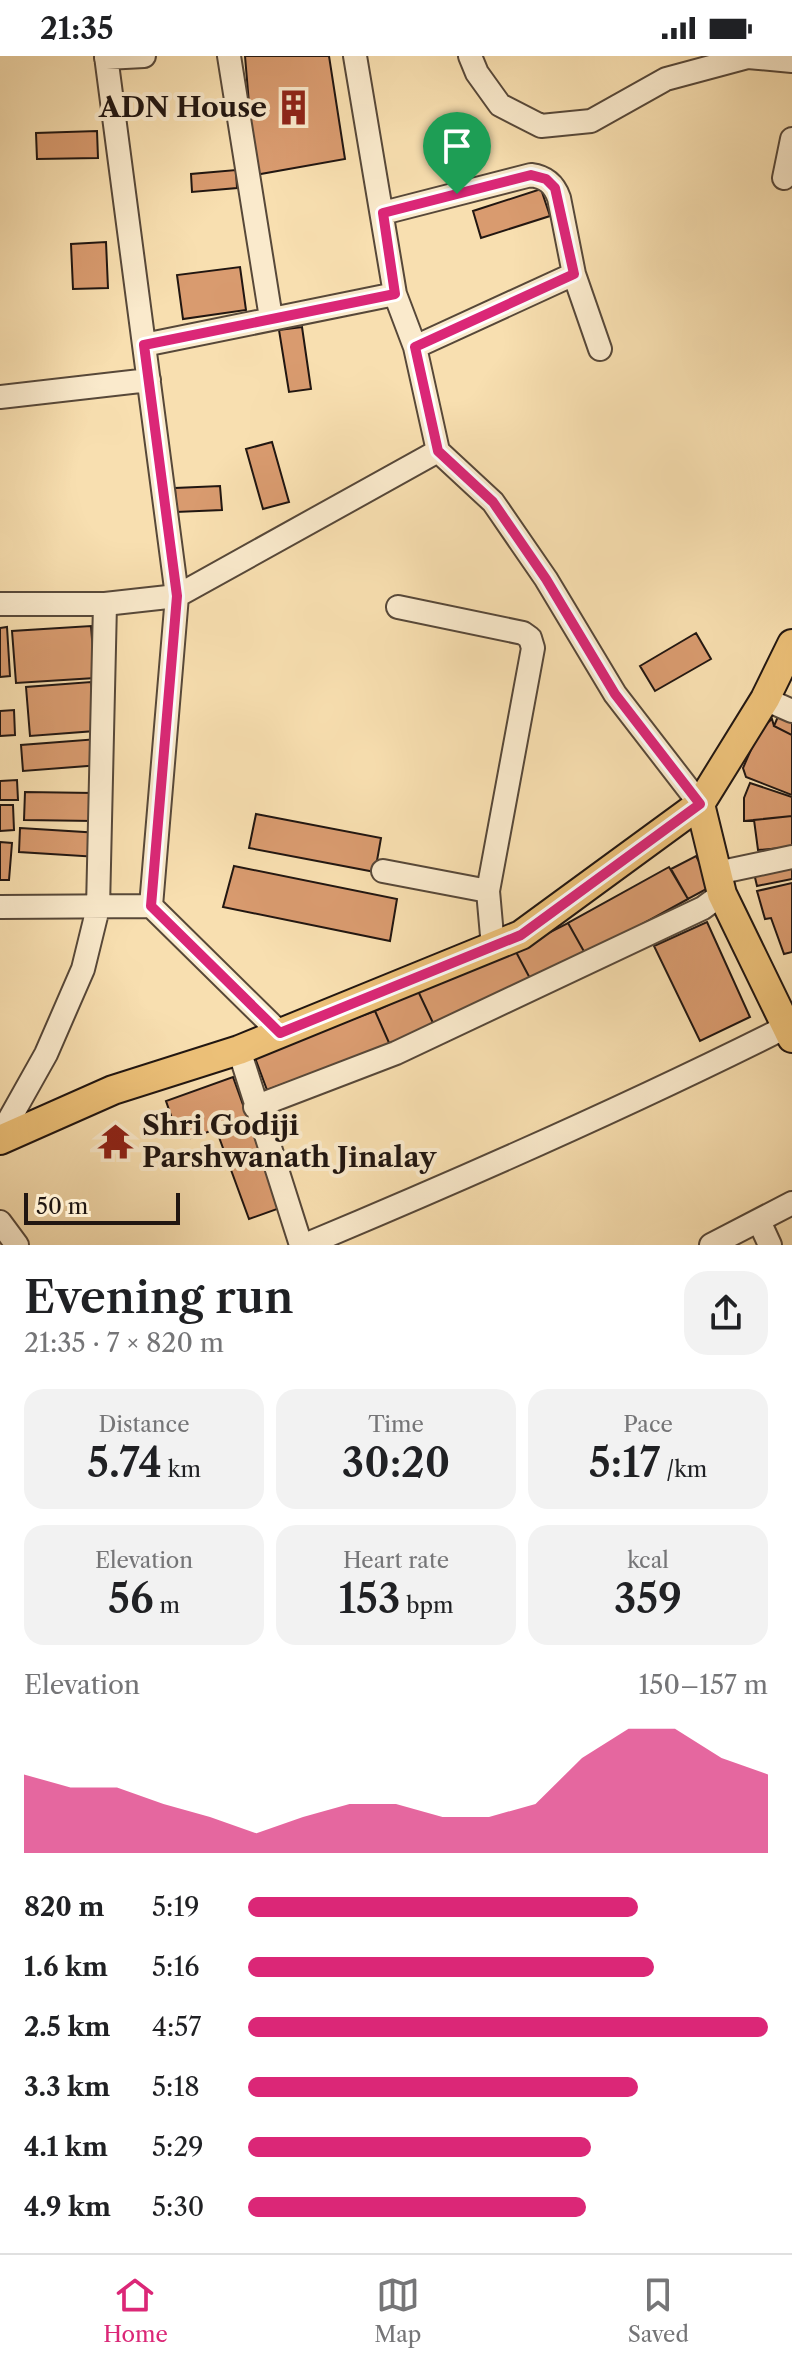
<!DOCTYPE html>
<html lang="en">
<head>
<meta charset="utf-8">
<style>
  body { margin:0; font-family:"Libre Caslon Text",serif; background:#f2f2f2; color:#202124; height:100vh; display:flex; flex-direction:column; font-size:30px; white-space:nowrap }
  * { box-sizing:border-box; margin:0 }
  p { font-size:26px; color:#757577 }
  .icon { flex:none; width:44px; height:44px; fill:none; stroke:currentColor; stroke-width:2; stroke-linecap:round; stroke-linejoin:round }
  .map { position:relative; height:1189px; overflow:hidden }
  .side { display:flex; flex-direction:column; background:#fff; flex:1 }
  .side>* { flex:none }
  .scale { position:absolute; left:24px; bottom:20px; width:156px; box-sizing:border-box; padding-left:8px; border:4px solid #211611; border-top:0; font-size:22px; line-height:28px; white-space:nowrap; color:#211611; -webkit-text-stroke:6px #faeacc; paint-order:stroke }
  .pin { position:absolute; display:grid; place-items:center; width:68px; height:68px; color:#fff; margin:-82px -34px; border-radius:50% 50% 50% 0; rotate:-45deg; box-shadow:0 0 8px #0007 }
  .pin .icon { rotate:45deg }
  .round { display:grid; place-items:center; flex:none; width:84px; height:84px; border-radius:24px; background:#f2f2f2 }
  .summary { display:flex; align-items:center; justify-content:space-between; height:136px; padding:0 24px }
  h1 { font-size:44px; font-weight:600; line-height:60px }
  .figures { display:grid; grid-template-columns:repeat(3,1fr); gap:12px; height:136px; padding:8px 24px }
  .figures div { display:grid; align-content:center; border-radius:20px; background:#f2f2f2; text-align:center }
  .figures b { font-size:40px; font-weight:600 }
  .figures small { font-size:22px; font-weight:400 }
  .figures p { font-size:22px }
  .chart { height:224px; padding:16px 24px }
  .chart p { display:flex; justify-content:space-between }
  .chart svg { width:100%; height:144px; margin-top:8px; fill:#db2777; opacity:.7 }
  ul { padding:0 24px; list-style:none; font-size:26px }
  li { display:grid; grid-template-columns:128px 96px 1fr; align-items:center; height:60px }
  li i { height:20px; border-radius:10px; background:#db2777 }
  .status { display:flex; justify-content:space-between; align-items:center; height:56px; padding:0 40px; background:#fff; direction:ltr }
  .status svg { height:22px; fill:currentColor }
  .dock { display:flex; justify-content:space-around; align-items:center; height:112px; border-top:2px solid #e0e0e0; background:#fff; font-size:22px; color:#757577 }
  .dock a { display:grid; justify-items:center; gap:4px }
  .dock .on { color:#db2777 }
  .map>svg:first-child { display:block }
  .building { fill:#d99b6f; stroke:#211611; stroke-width:2 }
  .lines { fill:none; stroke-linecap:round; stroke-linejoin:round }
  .minor-casing { stroke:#574839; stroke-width:26 }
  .major-casing { stroke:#211611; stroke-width:32 }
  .minor { stroke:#faeacc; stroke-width:22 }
  .major { stroke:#ecc078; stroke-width:28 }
  .route-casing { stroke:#fff; stroke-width:16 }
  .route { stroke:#db2777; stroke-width:10 }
  .labels { text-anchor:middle; stroke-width:8; stroke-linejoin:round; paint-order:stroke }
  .poi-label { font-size:28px; font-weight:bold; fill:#211611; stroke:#faeacc; text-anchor:end }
</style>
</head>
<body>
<div class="status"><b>21:35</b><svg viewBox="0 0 49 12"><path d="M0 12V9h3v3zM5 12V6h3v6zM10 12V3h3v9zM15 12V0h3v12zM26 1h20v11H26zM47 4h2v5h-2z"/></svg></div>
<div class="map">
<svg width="792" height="1189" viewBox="0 0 792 1189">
  <rect width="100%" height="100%" fill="#f8dfb0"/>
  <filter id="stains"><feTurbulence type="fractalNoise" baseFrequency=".0025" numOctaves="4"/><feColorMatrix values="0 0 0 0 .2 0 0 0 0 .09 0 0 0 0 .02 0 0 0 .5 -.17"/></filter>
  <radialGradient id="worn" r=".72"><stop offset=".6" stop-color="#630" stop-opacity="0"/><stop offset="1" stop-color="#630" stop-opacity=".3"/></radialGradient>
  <path class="building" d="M 245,0 L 329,0 L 345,103 L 255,119 Z
    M 97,75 L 98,102 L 37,103 L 36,77 Z
    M 236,114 L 237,132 L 192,136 L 191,118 Z
    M 541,133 L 550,160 L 481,182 L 473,155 Z
    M 106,186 L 108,232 L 73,233 L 71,188 Z
    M 240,211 L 246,254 L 183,263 L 177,219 Z
    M 302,271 L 311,333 L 289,336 L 279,274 Z
    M 272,386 L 289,446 L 263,453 L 246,393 Z
    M 220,430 L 222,454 L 176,456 L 175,432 Z
    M 91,570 L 95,622 L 16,627 L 12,575 Z
    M 7,571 L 10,620 L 0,621 L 0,572 Z
    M 696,577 L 711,603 L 655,635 L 640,610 Z
    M 91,626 L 95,675 L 30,680 L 26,631 Z
    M 14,654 L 15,679 L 0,680 L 0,655 Z
    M 779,658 L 792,666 L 792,679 L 774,670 Z
    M 772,663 L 774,670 L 792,679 L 792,739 L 746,721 L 743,712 L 760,673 Z
    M 98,683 L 100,709 L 23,715 L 21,689 Z
    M 17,724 L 18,744 L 0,744 L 0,725 Z
    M 750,727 L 792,741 L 792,760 L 744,765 L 744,742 Z
    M 25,736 L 94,737 L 94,765 L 24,764 Z
    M 0,749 L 13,749 L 14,774 L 0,775 Z
    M 256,758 L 381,782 L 375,816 L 249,792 Z
    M 792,760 L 792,791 L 758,794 L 754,764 Z
    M 20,772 L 100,777 L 98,801 L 19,796 Z
    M 0,786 L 12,787 L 9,824 L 0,824 Z
    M 696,800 L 712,830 L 688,843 L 671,813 Z
    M 792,804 L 792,823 L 757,830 L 753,813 Z
    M 234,810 L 397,843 L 390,885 L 223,851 Z
    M 669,811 L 688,843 L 586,899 L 568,867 Z
    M 792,827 L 792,896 L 784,898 L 771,862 L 765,863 L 757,835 Z
    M 707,866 L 750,961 L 700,985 L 654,890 Z
    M 568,867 L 586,899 L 533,928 L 515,894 Z
    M 515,894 L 533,928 L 434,969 L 418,935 Z
    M 418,935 L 434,969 L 390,989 L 375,955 Z
    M 375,955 L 390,989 L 267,1034 L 254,999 Z
    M 233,1021 L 280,1152 L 249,1163 L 216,1073 L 191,1082 L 187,1070 L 176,1074 L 166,1045 Z"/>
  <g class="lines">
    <defs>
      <path id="minor" d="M 106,0 L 177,540 L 151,850
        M 229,0 L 271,262
        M 355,0 L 395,238 L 415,291 L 438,395 L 493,446 L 546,523 L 615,638 L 700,748
        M 470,0 L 477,17 L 500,49 L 541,70 L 591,65 L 666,23 L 748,1 L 792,5
        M 106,2 L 144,0
        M 784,122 L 792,83
        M 383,157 L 531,119 C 546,121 554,128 559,142 L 574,218 L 600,293
        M 144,289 L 395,238
        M 415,291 L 574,218
        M 0,341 L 149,324
        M 0,548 L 105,548 L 177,540 L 438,395
        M 398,551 L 523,577 L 530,582 L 533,592 L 488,835 L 493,891
        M 765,643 L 792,655
        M 383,815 L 488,835
        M 717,817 L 792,801
        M 151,850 L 280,977
        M 0,851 L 151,850
        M 239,994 L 301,1189
        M 255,1051 L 396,997 L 703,852 L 722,838
        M 0,1080 L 46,998 L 83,913 L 98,852 L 105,548
        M 759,1165 L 770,1189
        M 0,1166 L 17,1189
        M 305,1189 C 470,1120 633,1048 792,968
        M 711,1189 L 792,1147"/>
      <path id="major" d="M 700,748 L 722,838 L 792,982
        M 0,1084 L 113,1034 L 239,994 L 521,879 L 700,748 L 765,643 L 792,588"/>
    </defs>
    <use href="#minor" class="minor-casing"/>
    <use href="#major" class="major-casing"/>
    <use href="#minor" class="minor"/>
    <use href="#major" class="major"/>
  </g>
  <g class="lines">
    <defs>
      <path id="route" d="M 531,119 L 546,123 L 555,132 L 574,218 L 415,291 L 438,395 L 493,446 L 546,523 L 615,638 L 700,748 L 521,879 L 280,977 L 151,850 L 177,540 L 144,289 L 395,238 L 383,157 Z"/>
    </defs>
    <use href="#route" class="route-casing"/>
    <use href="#route" class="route"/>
  </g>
  <defs>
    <symbol id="building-bare" viewBox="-9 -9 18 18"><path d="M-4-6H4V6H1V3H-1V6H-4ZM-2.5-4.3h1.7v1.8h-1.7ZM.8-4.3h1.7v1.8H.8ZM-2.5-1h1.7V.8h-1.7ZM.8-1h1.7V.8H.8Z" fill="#8f2418" stroke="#faeacc" stroke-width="2.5" paint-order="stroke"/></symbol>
    <symbol id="temple-bare" viewBox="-9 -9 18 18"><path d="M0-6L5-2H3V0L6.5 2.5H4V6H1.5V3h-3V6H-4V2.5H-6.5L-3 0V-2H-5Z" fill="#8f2418" stroke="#faeacc" stroke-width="2.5" paint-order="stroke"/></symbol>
  </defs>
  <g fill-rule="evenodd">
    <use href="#building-bare" x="268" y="26" width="51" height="51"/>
    <use href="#temple-bare" x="90" y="1060" width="51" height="51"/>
  </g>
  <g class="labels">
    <g class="poi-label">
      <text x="267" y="61">ADN House</text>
      <text x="142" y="1079" text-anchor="start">Shri Godiji<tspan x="142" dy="32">Parshwanath Jinalay</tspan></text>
    </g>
  </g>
  <rect width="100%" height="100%" filter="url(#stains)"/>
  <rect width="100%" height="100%" fill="url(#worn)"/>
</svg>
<div class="scale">50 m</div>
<div class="pin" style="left:457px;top:138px;background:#1e9e55"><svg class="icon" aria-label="arrive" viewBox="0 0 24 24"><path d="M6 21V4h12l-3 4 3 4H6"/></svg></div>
</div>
<section class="side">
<div class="summary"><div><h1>Evening run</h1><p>21:35 · 7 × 820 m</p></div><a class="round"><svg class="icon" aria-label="share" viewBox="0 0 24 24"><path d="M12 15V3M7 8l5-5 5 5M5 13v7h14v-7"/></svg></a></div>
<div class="figures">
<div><p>Distance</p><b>5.74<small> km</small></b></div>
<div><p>Time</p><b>30:20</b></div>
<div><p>Pace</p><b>5:17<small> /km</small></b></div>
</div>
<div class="figures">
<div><p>Elevation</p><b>56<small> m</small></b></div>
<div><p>Heart rate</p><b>153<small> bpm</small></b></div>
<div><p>kcal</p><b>359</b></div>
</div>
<div class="chart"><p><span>Elevation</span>150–157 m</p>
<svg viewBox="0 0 160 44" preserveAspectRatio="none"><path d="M0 44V20L10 24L20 24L30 29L40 33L50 38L60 33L70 29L80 29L90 33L100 33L110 29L120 15L130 6L140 6L150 15L160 20V44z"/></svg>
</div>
<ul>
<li><b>820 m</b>5:19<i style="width:75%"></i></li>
<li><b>1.6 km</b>5:16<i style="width:78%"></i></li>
<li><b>2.5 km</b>4:57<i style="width:100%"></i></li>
<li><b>3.3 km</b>5:18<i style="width:75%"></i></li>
<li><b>4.1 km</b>5:29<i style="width:66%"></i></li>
<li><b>4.9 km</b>5:30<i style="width:65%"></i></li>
</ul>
</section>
<nav class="dock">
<a class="on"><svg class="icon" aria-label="home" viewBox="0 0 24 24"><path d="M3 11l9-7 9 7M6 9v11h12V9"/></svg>Home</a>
<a><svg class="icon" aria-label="map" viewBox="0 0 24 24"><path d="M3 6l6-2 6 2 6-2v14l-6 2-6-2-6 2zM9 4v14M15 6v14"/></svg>Map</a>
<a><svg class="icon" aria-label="saved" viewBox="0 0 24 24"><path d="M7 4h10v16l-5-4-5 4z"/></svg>Saved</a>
</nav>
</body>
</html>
